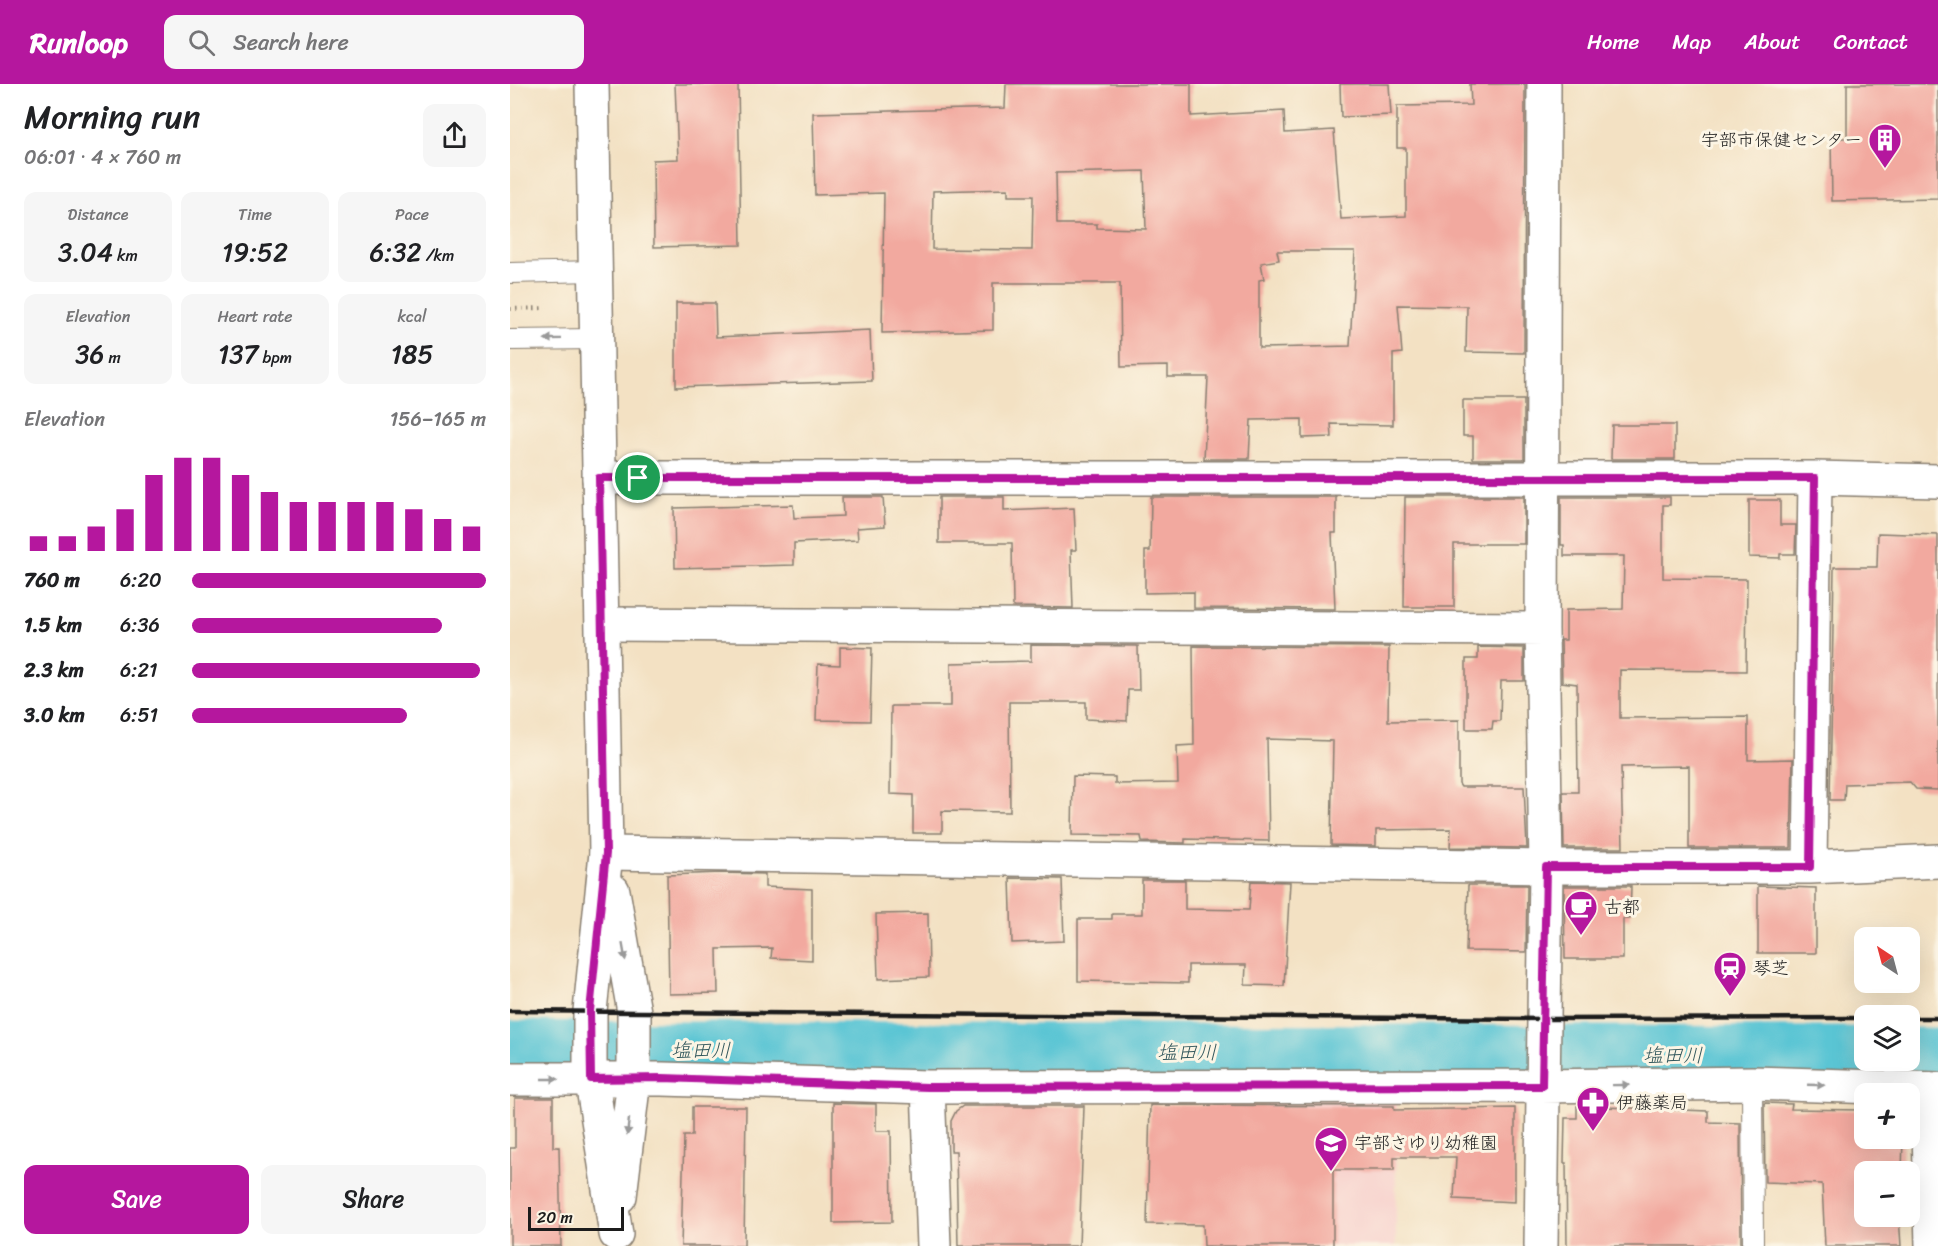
<!DOCTYPE html>
<html lang="en">
<head>
<meta charset="utf-8">
<style>
  body { margin:0; font-family:Sriracha,"Klee One",sans-serif; background:#f6f6f6; color:#202124; height:100vh; display:flex; flex-direction:column; font-size:22px; white-space:nowrap }
  * { box-sizing:border-box; margin:0 }
  p { font-size:20px; color:#757577 }
  .icon { flex:none; width:33px; height:33px; fill:none; stroke:currentColor; stroke-width:2; stroke-linecap:round; stroke-linejoin:round }
  .map { position:relative; flex:1; overflow:hidden }
  .sheet { display:flex; flex-direction:column; background:#fff; width:510px }
  .sheet>* { flex:none }
  .needle { width:39px; rotate:324deg }
  .fabs { position:absolute; left:1344px; top:843px; display:grid; gap:12px }
  .fabs a { display:grid; place-items:center; width:66px; height:66px; border-radius:12px; background:#fff; box-shadow:0 6px 24px #0002; font-size:30px }
  .scale { position:absolute; left:18px; bottom:15px; width:96px; box-sizing:border-box; padding-left:6px; border:3px solid #1c1c1c; border-top:0; font-size:16px; line-height:21px; white-space:nowrap; color:#1c1c1c; -webkit-text-stroke:4px #fcf5e5; paint-order:stroke }
  .pin { position:absolute; display:grid; place-items:center; width:51px; height:51px; color:#fff; margin:-26px; border:3px solid #fff; border-radius:50%; box-shadow:0 2px 6px #0007 }
  .round { display:grid; place-items:center; flex:none; width:63px; height:63px; border-radius:12px; background:#f6f6f6 }
  .overview { display:flex; align-items:center; justify-content:space-between; height:102px; padding:0 24px }
  h1 { font-size:33px; font-weight:600; line-height:45px }
  .metrics { display:grid; grid-template-columns:repeat(3,1fr); gap:9px; height:102px; padding:6px 24px }
  .metrics div { display:grid; align-content:center; border-radius:12px; background:#f6f6f6; text-align:center }
  .metrics b { font-size:26px; font-weight:600 }
  .metrics small { font-size:16px; font-weight:400 }
  .metrics p { font-size:16px }
  .chart { height:168px; padding:12px 24px }
  .chart p { display:flex; justify-content:space-between }
  .chart svg { width:100%; height:108px; margin-top:6px; stroke:#b5179e; stroke-width:6 }
  .button { display:flex; gap:12px; margin-top:auto; padding:12px 24px }
  .button a { flex:1; height:69px; border-radius:12px; background:#b5179e; color:#fff; font-size:24px; font-weight:600; line-height:69px; text-align:center }
  .button a+a { background:#f6f6f6; color:#202124 }
  ul { padding:0 24px; list-style:none; font-size:20px }
  li { display:grid; grid-template-columns:96px 72px 1fr; align-items:center; height:45px }
  li i { height:15px; border-radius:8px; background:#b5179e }
  header { display:flex; align-items:center; gap:36px; box-sizing:border-box; height:84px; padding:0 30px; background:#b5179e; color:#fff }
  header strong { font-size:28px }
  nav { display:flex; gap:33px; margin-inline-start:auto; font-size:21px }
  .search { width:420px; height:54px; background:#f6f6f6; display:flex; align-items:center; gap:15px; box-sizing:border-box; padding:0 21px; border-radius:12px; color:#757577; font-size:22px }
  main { display:flex; flex:1; min-height:0 }
  .map>svg:first-child { display:block }
  .built { fill:#f7d0cc }
  .lines { fill:none; stroke-linecap:round; stroke-linejoin:round }
  .river { stroke:#5ac5d4; stroke-width:57 }
  .building { fill:#f2a99f; fill-rule:evenodd }
  .service-casing { stroke:#887e70; stroke-width:22 }
  .minor-casing { stroke:#887e70; stroke-width:36 }
  .tertiary-casing { stroke:#887e70; stroke-width:36 }
  .path { stroke:#887e70; stroke-width:4; stroke-dasharray:1.5 4.5; stroke-linecap:butt }
  .service { stroke:#fff; stroke-width:20 }
  .minor { stroke:#fff; stroke-width:33 }
  .tertiary { stroke:#fff; stroke-width:33 }
  .rail { stroke:#1c1c1c; stroke-width:4.5 }
  .oneway { fill:#999 }
  .route-casing { stroke:#fff; stroke-width:12 }
  .route { stroke:#b5179e; stroke-width:8 }
  .labels { text-anchor:middle; stroke-width:6; stroke-linejoin:round; paint-order:stroke }
  .poi-label { font-size:18px; fill:#1c1c1c; stroke:#fcf5e5; text-anchor:start }
  .water-label { font-size:20px; font-style:italic; fill:#32575c; stroke:#fcf5e5 }
</style>
</head>
<body>
<header>
<strong>Runloop</strong>
<div class="search"><svg class="icon" aria-label="search" viewBox="0 0 24 24"><circle cx="10" cy="10" r="6"/><path d="M15 15l6 6"/></svg>Search here</div>
<nav><a>Home</a><a>Map</a><a>About</a><a>Contact</a></nav>
</header>
<main>
<section class="sheet">
<div class="overview"><div><h1>Morning run</h1><p>06:01 · 4 × 760 m</p></div><a class="round"><svg class="icon" aria-label="share" viewBox="0 0 24 24"><path d="M12 15V3M7 8l5-5 5 5M5 13v7h14v-7"/></svg></a></div>
<div class="metrics">
<div><p>Distance</p><b>3.04<small> km</small></b></div>
<div><p>Time</p><b>19:52</b></div>
<div><p>Pace</p><b>6:32<small> /km</small></b></div>
</div>
<div class="metrics">
<div><p>Elevation</p><b>36<small> m</small></b></div>
<div><p>Heart rate</p><b>137<small> bpm</small></b></div>
<div><p>kcal</p><b>185</b></div>
</div>
<div class="chart"><p><span>Elevation</span>156–165 m</p>
<svg viewBox="0 0 160 44" preserveAspectRatio="none"><path d="M5 44V38M15 44V38M25 44V34M35 44V27M45 44V13M55 44V6M65 44V6M75 44V13M85 44V20M95 44V24M105 44V24M115 44V24M125 44V24M135 44V27M145 44V31M155 44V34"/></svg>
</div>
<ul>
<li><b>760 m</b>6:20<i style="width:100%"></i></li>
<li><b>1.5 km</b>6:36<i style="width:85%"></i></li>
<li><b>2.3 km</b>6:21<i style="width:98%"></i></li>
<li><b>3.0 km</b>6:51<i style="width:73%"></i></li>
</ul>
<div class="button"><a>Save</a><a>Share</a></div>
</section>
<div class="map">
<svg width="1428" height="1162" viewBox="0 0 1428 1162">
  <rect width="100%" height="100%" fill="#fcf5e5"/>
  <filter id="ink" filterUnits="userSpaceOnUse"><feTurbulence type="fractalNoise" baseFrequency=".0167" numOctaves="2"/><feDisplacementMap in="SourceGraphic" scale="12" xChannelSelector="R" yChannelSelector="G"/><feConvolveMatrix kernelMatrix="1 2 1 2 8 2 1 2 1" color-interpolation-filters="sRGB"/></filter>
  <filter id="wash" filterUnits="userSpaceOnUse"><feTurbulence type="fractalNoise" baseFrequency=".008" numOctaves="4" result="noise"/><feDisplacementMap in="SourceGraphic" scale="24" xChannelSelector="R" yChannelSelector="G"/><feGaussianBlur stdDeviation="1.35" result="paint"/><feColorMatrix in="noise" values="0 0 0 0 0 0 0 0 0 0 0 0 0 0 0 0 0 1.4 0 .05"/><feComposite in="paint" operator="in"/></filter>
  <g filter="url(#wash)">
    <rect width="100%" height="100%" fill="#f3e1c3"/>
    <path class="built" d="M 756,1014 L 886,1014 L 886,1162 L 756,1162 Z"/>
    <g class="lines">
      <path class="river" d="M 0,965 L 1354,971
        M 1400,972 L 1428,972"/>
    </g>
    <g id="blocks">
      <path class="building" d="M 165,0 L 228,0 L 231,161 L 144,163 L 143,76 L 168,75 Z
        M 496,0 L 681,0 L 681,32 L 774,27 L 775,49 L 824,46 L 831,135 L 896,132 L 896,64 L 887,64 L 887,22 L 961,21 L 960,0 L 1015,0 L 1014,269 L 956,268 L 957,222 L 888,221 L 892,269 L 883,270 L 883,341 L 821,340 L 822,353 L 792,354 L 792,335 L 741,336 L 739,375 L 694,375 L 698,293 L 658,293 L 658,282 L 611,283 L 610,199 L 483,199 L 483,246 L 372,249 L 374,109 L 305,111 L 303,29 L 495,24 ZM 634,87 L 636,145 L 587,144 L 587,140 L 547,140 L 546,89 ZM 498,105 L 498,112 L 523,112 L 522,166 L 422,165 L 423,107 ZM 767,167 L 845,167 L 840,262 L 749,264 L 749,196 L 754,195 L 751,179 L 769,176 Z
        M 830,0 L 879,0 L 881,31 L 831,33 Z
        M 1337,0 L 1428,0 L 1428,115 L 1322,117 L 1321,54 L 1337,54 Z
        M 166,219 L 205,219 L 206,253 L 360,246 L 362,297 L 166,303 Z
        M 953,316 L 1014,316 L 1014,375 L 963,375 L 963,352 L 953,352 Z
        M 1102,341 L 1165,341 L 1165,375 L 1101,375 Z
        M 332,413 L 373,413 L 375,442 L 347,444 L 348,456 L 284,459 L 284,481 L 165,484 L 164,424 L 283,421 L 284,434 L 333,432 Z
        M 429,413 L 494,413 L 494,427 L 564,424 L 566,466 L 561,466 L 563,524 L 503,523 L 502,459 L 429,459 Z
        M 641,413 L 826,413 L 826,449 L 822,449 L 825,525 L 684,524 L 684,508 L 635,509 L 635,467 L 640,467 Z
        M 895,413 L 1014,413 L 1014,460 L 944,460 L 944,523 L 894,523 Z
        M 1051,413 L 1160,413 L 1160,421 L 1153,421 L 1153,494 L 1237,495 L 1236,587 L 1110,586 L 1110,634 L 1238,633 L 1238,676 L 1283,675 L 1281,764 L 1179,764 L 1179,682 L 1111,683 L 1113,764 L 1054,764 L 1053,708 L 1068,708 L 1067,600 L 1052,598 L 1051,556 L 1056,556 L 1056,526 L 1113,525 L 1114,472 L 1054,472 L 1054,461 L 1051,461 Z
        M 1239,416 L 1270,416 L 1270,441 L 1286,441 L 1285,470 L 1270,470 L 1270,474 L 1239,473 Z
        M 1368,449 L 1428,451 L 1428,706 L 1406,705 L 1400,698 L 1335,700 L 1334,716 L 1320,716 L 1324,483 L 1367,483 Z
        M 521,561 L 628,562 L 629,606 L 618,606 L 617,637 L 576,635 L 576,618 L 499,618 L 500,728 L 432,727 L 432,749 L 403,749 L 403,711 L 380,710 L 381,622 L 441,622 L 441,579 L 521,577 Z
        M 683,562 L 879,563 L 878,637 L 949,636 L 949,700 L 951,703 L 1014,703 L 1017,764 L 940,763 L 941,745 L 866,746 L 866,762 L 821,761 L 823,657 L 757,655 L 759,757 L 675,755 L 675,759 L 632,758 L 631,752 L 562,751 L 563,692 L 605,693 L 605,700 L 668,699 L 667,662 L 684,661 Z
        M 330,563 L 362,564 L 360,637 L 306,636 L 308,580 L 330,581 Z
        M 968,563 L 1014,564 L 1014,597 L 991,597 L 990,637 L 983,637 L 982,645 L 956,645 L 956,575 L 968,575 Z
        M 211,789 L 255,790 L 255,803 L 302,805 L 302,876 L 261,874 L 262,864 L 207,865 L 208,909 L 159,910 L 157,791 Z
        M 500,794 L 552,795 L 554,857 L 502,859 Z
        M 632,796 L 675,796 L 675,825 L 739,826 L 741,797 L 780,798 L 774,902 L 735,901 L 736,881 L 678,881 L 678,899 L 568,897 L 568,835 L 602,835 L 602,830 L 632,830 Z
        M 958,801 L 1017,801 L 1016,868 L 956,867 Z
        M 1054,802 L 1121,802 L 1120,835 L 1113,835 L 1113,875 L 1055,875 Z
        M 1248,802 L 1306,804 L 1306,869 L 1248,869 Z
        M 418,829 L 419,893 L 368,895 L 366,830 Z
        M 5,1014 L 43,1014 L 43,1063 L 49,1063 L 51,1162 L 0,1162 L 0,1064 L 5,1064 Z
        M 323,1019 L 366,1020 L 366,1047 L 381,1047 L 382,1138 L 323,1139 Z
        M 1254,1019 L 1282,1020 L 1281,1025 L 1352,1026 L 1352,1054 L 1393,1054 L 1392,1088 L 1354,1088 L 1354,1132 L 1389,1132 L 1391,1162 L 1315,1162 L 1312,1100 L 1255,1098 Z
        M 640,1021 L 884,1022 L 884,1026 L 1005,1024 L 1005,1118 L 944,1115 L 946,1073 L 884,1073 L 884,1086 L 823,1086 L 823,1162 L 694,1162 L 693,1141 L 637,1140 Z
        M 453,1022 L 574,1022 L 569,1162 L 448,1162 L 446,1067 L 441,1067 L 441,1037 L 446,1027 Z
        M 1067,1022 L 1198,1027 L 1198,1038 L 1230,1039 L 1231,1162 L 1057,1162 L 1056,1079 L 1054,1079 L 1055,1034 L 1067,1034 Z
        M 182,1023 L 236,1023 L 234,1162 L 171,1162 L 174,1052 L 182,1052 Z"/>
    </g>
  </g>
  <g filter="url(#ink)">
    <use href="#blocks" fill-opacity="0" stroke="#887e70" stroke-width="1.5"/>
    <g class="lines">
      <defs>
        <path id="service" d="M 0,189 L 85,187
          M 0,256 L 87,255
          M 1242,999 L 1243,1162"/>
        <path id="minor" d="M 89,394 L 1305,394 L 1428,397
          M 93,540 L 1032,545
          M 96,769 L 1036,783 L 1300,783 L 1428,777
          M 1300,783 L 1305,394
          M 0,995 L 152,995 L 418,1003 L 1032,1002 L 1242,999 L 1428,1005
          M 418,1003 L 424,1162
          M 1418,1005 L 1422,1162
          M 1031,1162 L 1036,783 L 1032,545 L 1034,0"/>
        <path id="tertiary" d="M 82,0 L 96,769 L 80,927 L 80,985 L 106,1150
          M 103,807 L 124,928 L 124,995 L 110,1112"/>
      </defs>
      <use href="#service" class="service-casing"/>
      <use href="#minor" class="minor-casing"/>
      <use href="#tertiary" class="tertiary-casing"/>
      <path class="path" d="M 0,225 L 36,224"/>
      <use href="#service" class="service"/>
      <use href="#minor" class="minor"/>
      <use href="#tertiary" class="tertiary"/>
      <path class="rail" d="M 0,927 L 1034,935 L 1354,934
        M 1400,934 L 1428,934"/>
    </g>
    <defs><path id="oneway-solid" d="M-6-.8H1V-3.2L6.5 0L1 3.2V.8H-6Z" transform="scale(1.5)"/></defs>
    <g class="oneway">
      <use href="#oneway-solid" transform="translate(43 255) rotate(179)"/>
      <use href="#oneway-solid" transform="translate(114 868) rotate(80)"/>
      <use href="#oneway-solid" transform="translate(40 995)"/>
      <use href="#oneway-solid" transform="translate(1111 1001) rotate(-1)"/>
      <use href="#oneway-solid" transform="translate(1306 1001) rotate(2)"/>
      <use href="#oneway-solid" transform="translate(118 1043) rotate(97)"/>
    </g>
  </g>
  <g class="lines" filter="url(#ink)">
    <defs>
      <path id="route" d="M 89,394 L 1305,394 L 1300,783 L 1036,783 L 1032,1002 L 418,1003 L 153,994 L 81,995 L 80,927 L 96,769 Z"/>
    </defs>
    <use href="#route" class="route-casing"/>
    <use href="#route" class="route"/>
  </g>
  <defs>
    <symbol id="building-pin" viewBox="-11 -11 22 30"><path d="M0 17L-7.5 6A9.5 9.5 0 1 1 7.5 6Z" fill="#b5179e" stroke="#fcf5e5"/><path d="M-4-6H4V6H1V3H-1V6H-4ZM-2.5-4.3h1.7v1.8h-1.7ZM.8-4.3h1.7v1.8H.8ZM-2.5-1h1.7V.8h-1.7ZM.8-1h1.7V.8H.8Z" fill="#fff"/></symbol>
    <symbol id="cafe-pin" viewBox="-11 -11 22 30"><path d="M0 17L-7.5 6A9.5 9.5 0 1 1 7.5 6Z" fill="#b5179e" stroke="#fcf5e5"/><path d="M-5.5-4.5H6V0H3Q3 3.5 0 3.5H-2.5Q-5.5 3.5-5.5 0ZM3-3.2v2h1.7v-2ZM-6 4.5H4V6H-6Z" fill="#fff"/></symbol>
    <symbol id="station-pin" viewBox="-11 -11 22 30"><path d="M0 17L-7.5 6A9.5 9.5 0 1 1 7.5 6Z" fill="#b5179e" stroke="#fcf5e5"/><path d="M-3-6H3Q5-6 5-4V2Q5 4 3 4L4.5 6H3L1.5 4h-3L-3 6H-4.5L-3 4Q-5 4-5 2V-4Q-5-6-3-6ZM-3.5-4v3h7v-3ZM-3.5 1v1.5H-2V1ZM2 1v1.5H3.5V1Z" fill="#fff"/></symbol>
    <symbol id="pharmacy-pin" viewBox="-11 -11 22 30"><path d="M0 17L-7.5 6A9.5 9.5 0 1 1 7.5 6Z" fill="#b5179e" stroke="#fcf5e5"/><path d="M-2-6h4v4h4v4h-4v4h-4v-4h-4v-4h4Z" fill="#fff"/></symbol>
    <symbol id="school-pin" viewBox="-11 -11 22 30"><path d="M0 17L-7.5 6A9.5 9.5 0 1 1 7.5 6Z" fill="#b5179e" stroke="#fcf5e5"/><path d="M0-5L7-2L0 1L-7-2ZM-4 1L0 2.5L4 1V4Q0 6-4 4Z" fill="#fff"/></symbol>
  </defs>
  <g fill-rule="evenodd">
    <use href="#building-pin" x="1356" y="37" width="38" height="52"/>
    <use href="#cafe-pin" x="1052" y="804" width="38" height="52"/>
    <use href="#station-pin" x="1201" y="865" width="38" height="52"/>
    <use href="#pharmacy-pin" x="1064" y="1000" width="38" height="52"/>
    <use href="#school-pin" x="802" y="1040" width="38" height="52"/>
  </g>
  <g class="labels">
    <g class="poi-label">
      <text x="1352" y="62" text-anchor="end">宇部市保健センター</text>
      <text x="1094" y="829">古都</text>
      <text x="1243" y="890">琴芝</text>
      <text x="1106" y="1025">伊藤薬局</text>
      <text x="844" y="1065">宇部さゆり幼稚園</text>
    </g>
    <g class="water-label">
      <text x="191" y="973">塩田川</text>
      <text x="677" y="975">塩田川</text>
      <text x="1163" y="978">塩田川</text>
    </g>
  </g>
</svg>
<div class="fabs">
<a><svg class="needle" viewBox="-14 -14 28 28"><path d="M0-13l5 13h-10z" fill="#e53935"/><path d="M0 13l5-13h-10z" fill="#757577"/></svg></a>
<a><svg class="icon" aria-label="layers" viewBox="0 0 24 24"><path d="M12 4l9 5-9 5-9-5zM3 14l9 5 9-5"/></svg></a>
<a>+</a>
<a>−</a>
</div>
<div class="scale">20 m</div>
<div class="pin" style="left:128px;top:394px;background:#1e9e55"><svg class="icon" aria-label="arrive" viewBox="0 0 24 24"><path d="M6 21V4h12l-3 4 3 4H6"/></svg></div>
</div>
</main>
</body>
</html>
